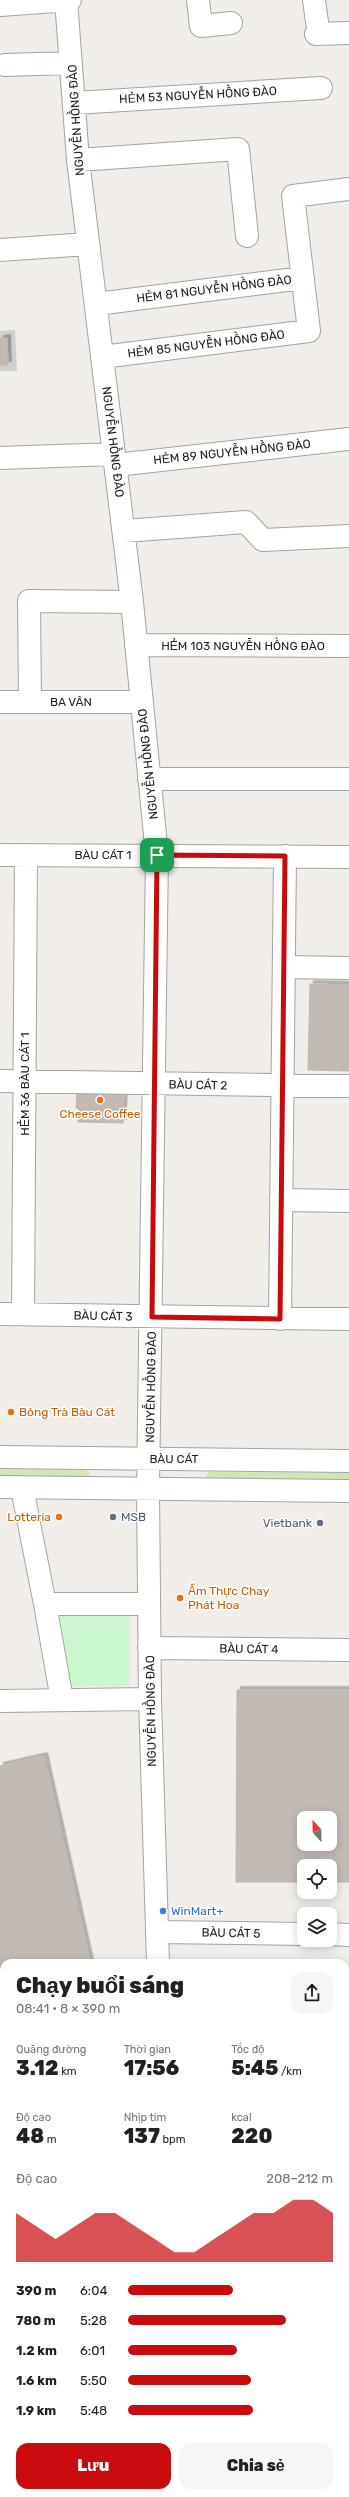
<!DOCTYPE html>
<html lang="vi">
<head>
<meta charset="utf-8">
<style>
  body { margin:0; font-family:Rubik,sans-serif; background:#f6f6f6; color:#202124; height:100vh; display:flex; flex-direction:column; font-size:15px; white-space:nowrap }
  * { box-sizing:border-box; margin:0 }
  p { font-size:13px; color:#757577 }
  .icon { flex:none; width:22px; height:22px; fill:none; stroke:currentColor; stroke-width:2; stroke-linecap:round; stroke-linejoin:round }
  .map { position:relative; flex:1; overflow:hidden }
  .sheet { position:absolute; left:0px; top:1959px; width:349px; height:538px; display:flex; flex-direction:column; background:#fff; border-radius:12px 12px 0 0; box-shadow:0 2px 10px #0003 }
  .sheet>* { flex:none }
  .needle { width:26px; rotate:338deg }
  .controls { position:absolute; left:297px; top:1811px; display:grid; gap:8px }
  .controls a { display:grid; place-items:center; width:40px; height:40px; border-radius:8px; background:#fff; box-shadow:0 2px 10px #0003; font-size:20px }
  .pin { position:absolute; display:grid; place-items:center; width:34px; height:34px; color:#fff; margin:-17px; border-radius:8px; box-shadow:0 2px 6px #0006 }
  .round { display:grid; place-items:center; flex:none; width:42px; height:42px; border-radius:12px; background:#f6f6f6 }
  .head { display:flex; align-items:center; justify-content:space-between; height:68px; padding:0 16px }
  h1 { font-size:22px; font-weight:800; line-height:30px }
  .metrics { display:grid; grid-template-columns:repeat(3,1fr); gap:6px; height:68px; padding:4px 16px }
  .metrics div { display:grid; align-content:center }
  .metrics b { font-size:20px; font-weight:800 }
  .metrics small { font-size:11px; font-weight:400 }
  .metrics p { font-size:11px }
  .chart { height:112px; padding:8px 16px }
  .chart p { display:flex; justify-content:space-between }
  .chart svg { width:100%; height:72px; margin-top:4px; fill:#c90b0e; opacity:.7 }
  .button { display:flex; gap:8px; margin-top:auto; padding:8px 16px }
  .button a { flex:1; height:46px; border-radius:12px; background:#c90b0e; color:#fff; font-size:16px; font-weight:800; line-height:46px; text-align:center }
  .button a+a { background:#f6f6f6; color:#202124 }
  ul { padding:0 16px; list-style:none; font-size:13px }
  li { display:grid; grid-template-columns:64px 48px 1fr; align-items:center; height:30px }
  li i { height:10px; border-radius:5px; background:#c90b0e }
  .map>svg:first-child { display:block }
  .religious { fill:#d0d0d0 }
  .grass { fill:#cde8b2 }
  .park { fill:#caf7cd }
  .building { fill:#c2bab5; stroke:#c2b5ac; fill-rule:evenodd; filter:url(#shadow) }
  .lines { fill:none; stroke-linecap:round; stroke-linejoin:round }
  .minor-casing { stroke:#a3a3a3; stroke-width:24 }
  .minor { stroke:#fff; stroke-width:22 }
  .route-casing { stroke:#fff; stroke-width:8 }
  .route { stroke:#c90b0e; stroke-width:5 }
  .food-dot { fill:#e8710a; stroke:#fff; stroke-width:1.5 }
  .service-dot { fill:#5c6f8a; stroke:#fff; stroke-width:1.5 }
  .shop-dot { fill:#3f7fe0; stroke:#fff; stroke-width:1.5 }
  .labels { text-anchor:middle; stroke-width:3; stroke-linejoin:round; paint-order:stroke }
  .street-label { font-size:12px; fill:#222; stroke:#fff }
  .food-label { font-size:12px; fill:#c56008; stroke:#fff; text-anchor:start }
  .service-label { font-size:12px; fill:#4e5e75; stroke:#fff; text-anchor:start }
  .shop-label { font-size:12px; fill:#366cbe; stroke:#fff; text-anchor:start }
</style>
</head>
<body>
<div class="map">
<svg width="349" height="2497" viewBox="0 0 349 2497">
  <defs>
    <filter id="shadow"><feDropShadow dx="3.5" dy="-3.5" stdDeviation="0" flood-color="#0004"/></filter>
  </defs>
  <rect width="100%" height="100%" fill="#f1eee9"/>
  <path class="religious" d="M 15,330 L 17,371 L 0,371 L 0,331 Z"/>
  <path class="grass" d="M 0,1469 L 86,1470 L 90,1474 L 89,1478 L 0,1478 Z
    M 209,1472 L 349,1473 L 349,1482 L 207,1479 L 206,1475 Z"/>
  <path class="park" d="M 54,1615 L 130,1615 L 130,1686 L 68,1686 Z"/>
  <path class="building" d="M 7,338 L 8,365 L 0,365 L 0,339 Z
    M 310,984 L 349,985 L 349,1071 L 308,1070 Z
    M 77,1090 L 124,1092 L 123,1109 L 76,1108 Z
    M 79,1108 L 123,1109 L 123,1123 L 78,1122 Z
    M 237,1690 L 349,1690 L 349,1882 L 330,1882 L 330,1866 L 304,1866 L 304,1882 L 236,1882 ZM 304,1818 L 330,1818 L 330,1844 L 304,1844 Z
    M 44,1756 L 90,1963 L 4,1963 L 4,2038 L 0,2039 L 0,1766 Z
    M 0,2140 L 4,2147 L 3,2264 L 0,2262 Z
    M 4,2269 L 4,2285 L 0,2281 L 0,2273 Z"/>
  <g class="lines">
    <defs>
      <path id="minor" d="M 66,0 L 78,160 L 132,602 L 157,855 L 148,1489 L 150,1699 L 158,1963
        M 198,0 L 201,26 L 231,23
        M 314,0 L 317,22
        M 0,5 L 70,0
        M 316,34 L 349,33
        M 5,65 L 71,63
        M 74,103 L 321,88
        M 78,160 L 238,149 L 247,236
        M 0,250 L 88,244
        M 96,304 L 303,278
        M 102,357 L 309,331 L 293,196 L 349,189
        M 0,458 L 114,454
        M 116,465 L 349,439
        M 124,531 L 246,522 L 263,540 L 349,536
        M 136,645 L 349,646
        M 0,702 L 142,702
        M 30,702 L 29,601 L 132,602
        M 149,779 L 349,779
        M 0,855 L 349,857
        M 284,967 L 349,968
        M 0,1081 L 349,1086
        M 281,1200 L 349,1201
        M 0,1314 L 349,1319
        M 23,1314 L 26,855
        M 280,1319 L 285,856
        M 0,1457 L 349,1461
        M 0,1487 L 349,1491
        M 22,1488 L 45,1604
        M 149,1648 L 349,1650
        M 62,1700 L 45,1604 L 149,1604
        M 0,1701 L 150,1699
        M 157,1932 L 304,1934
        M 330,1934 L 349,1935
        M 345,2077 L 349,2077
        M 0,2109 L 4,2109
        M 345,2224 L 349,2224
        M 345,2366 L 349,2366
        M 0,2448 L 4,2444
        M 345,2484 L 349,2485
        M 201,2493 L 204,2497
        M 313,2497 L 318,2493"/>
    </defs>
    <use href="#minor" class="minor-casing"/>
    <use href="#minor" class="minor"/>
  </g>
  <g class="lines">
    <defs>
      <path id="route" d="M 157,855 L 285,856 L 280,1319 L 152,1317 Z"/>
    </defs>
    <use href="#route" class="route-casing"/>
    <use href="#route" class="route"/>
  </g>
  <g class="food-dot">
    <circle cx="100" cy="1100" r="4"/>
    <circle cx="11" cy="1412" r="4"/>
    <circle cx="59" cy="1517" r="4"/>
    <circle cx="180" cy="1598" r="4"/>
  </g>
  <g class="service-dot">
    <circle cx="113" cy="1517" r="4"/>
    <circle cx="320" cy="1523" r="4"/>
  </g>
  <circle class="shop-dot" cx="163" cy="1911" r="4"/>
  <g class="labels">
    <g class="street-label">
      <text transform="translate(198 95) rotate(-3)" y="4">HẺM 53 NGUYỄN HỒNG ĐÀO</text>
      <text transform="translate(76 120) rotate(-94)" y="4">NGUYỄN HỒNG ĐÀO</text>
      <text transform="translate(214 289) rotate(-7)" y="4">HẺM 81 NGUYỄN HỒNG ĐÀO</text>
      <text transform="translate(206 344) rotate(-7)" y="4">HẺM 85 NGUYỄN HỒNG ĐÀO</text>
      <text transform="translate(113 442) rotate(83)" y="4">NGUYỄN HỒNG ĐÀO</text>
      <text transform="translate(232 452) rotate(-6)" y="4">HẺM 89 NGUYỄN HỒNG ĐÀO</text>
      <text x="243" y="650">HẺM 103 NGUYỄN HỒNG ĐÀO</text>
      <text x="71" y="706">BA VÂN</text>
      <text transform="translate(148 764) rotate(-96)" y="4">NGUYỄN HỒNG ĐÀO</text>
      <text x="103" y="859">BÀU CÁT 1</text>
      <text transform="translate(25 1084) rotate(-90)" y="4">HẺM 36 BÀU CÁT 1</text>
      <text transform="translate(198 1085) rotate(1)" y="4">BÀU CÁT 2</text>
      <text transform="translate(103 1316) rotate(1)" y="4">BÀU CÁT 3</text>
      <text transform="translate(151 1387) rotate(-89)" y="4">NGUYỄN HỒNG ĐÀO</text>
      <text x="174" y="1463">BÀU CÁT</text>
      <text transform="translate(249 1649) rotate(1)" y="4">BÀU CÁT 4</text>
      <text transform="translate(151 1711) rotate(-91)" y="4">NGUYỄN HỒNG ĐÀO</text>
      <text transform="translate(231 1933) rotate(1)" y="4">BÀU CÁT 5</text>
    </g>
    <g class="food-label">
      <text x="100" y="1118" text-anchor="middle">Cheese Coffee</text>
      <text x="19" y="1416">Bông Trà Bàu Cát</text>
      <text x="51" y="1521" text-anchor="end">Lotteria</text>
      <text x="188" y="1595">Ẩm Thực Chay<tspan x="188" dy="14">Phát Hoa</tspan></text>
    </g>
    <g class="service-label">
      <text x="121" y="1521">MSB</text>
      <text x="312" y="1527" text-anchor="end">Vietbank</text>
    </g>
    <g class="shop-label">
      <text x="171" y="1915">WinMart+</text>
    </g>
  </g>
</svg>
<div class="controls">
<a><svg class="needle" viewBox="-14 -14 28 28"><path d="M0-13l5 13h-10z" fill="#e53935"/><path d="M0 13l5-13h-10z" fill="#757577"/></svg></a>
<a><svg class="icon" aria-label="locate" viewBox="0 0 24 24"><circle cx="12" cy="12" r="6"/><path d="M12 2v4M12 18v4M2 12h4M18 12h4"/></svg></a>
<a><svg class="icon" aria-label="layers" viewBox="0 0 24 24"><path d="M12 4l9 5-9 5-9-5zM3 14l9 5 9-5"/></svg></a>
</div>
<div class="pin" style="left:157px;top:855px;background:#1e9e55"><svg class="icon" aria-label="arrive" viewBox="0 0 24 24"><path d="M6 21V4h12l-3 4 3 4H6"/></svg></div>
<section class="sheet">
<div class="head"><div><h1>Chạy buổi sáng</h1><p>08:41 · 8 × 390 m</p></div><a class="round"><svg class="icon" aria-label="share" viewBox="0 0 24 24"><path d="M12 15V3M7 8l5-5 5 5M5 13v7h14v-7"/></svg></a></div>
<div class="metrics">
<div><p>Quãng đường</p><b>3.12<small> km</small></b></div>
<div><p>Thời gian</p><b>17:56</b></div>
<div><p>Tốc độ</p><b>5:45<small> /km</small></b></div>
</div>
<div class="metrics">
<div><p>Độ cao</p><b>48<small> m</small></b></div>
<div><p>Nhịp tim</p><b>137<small> bpm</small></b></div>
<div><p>kcal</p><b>220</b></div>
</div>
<div class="chart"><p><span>Độ cao</span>208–212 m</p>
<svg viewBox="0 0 160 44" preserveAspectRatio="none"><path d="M0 44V14L10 22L20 30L30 22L40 14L50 14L60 22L70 30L80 38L90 38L100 30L110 22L120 14L130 14L140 6L150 6L160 14V44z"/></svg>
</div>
<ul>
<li><b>390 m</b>6:04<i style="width:51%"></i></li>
<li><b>780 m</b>5:28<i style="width:77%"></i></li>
<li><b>1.2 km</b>6:01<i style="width:53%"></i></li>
<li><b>1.6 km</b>5:50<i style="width:60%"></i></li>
<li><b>1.9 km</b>5:48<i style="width:61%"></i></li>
</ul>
<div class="button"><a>Lưu</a><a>Chia sẻ</a></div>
</section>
</div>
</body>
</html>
